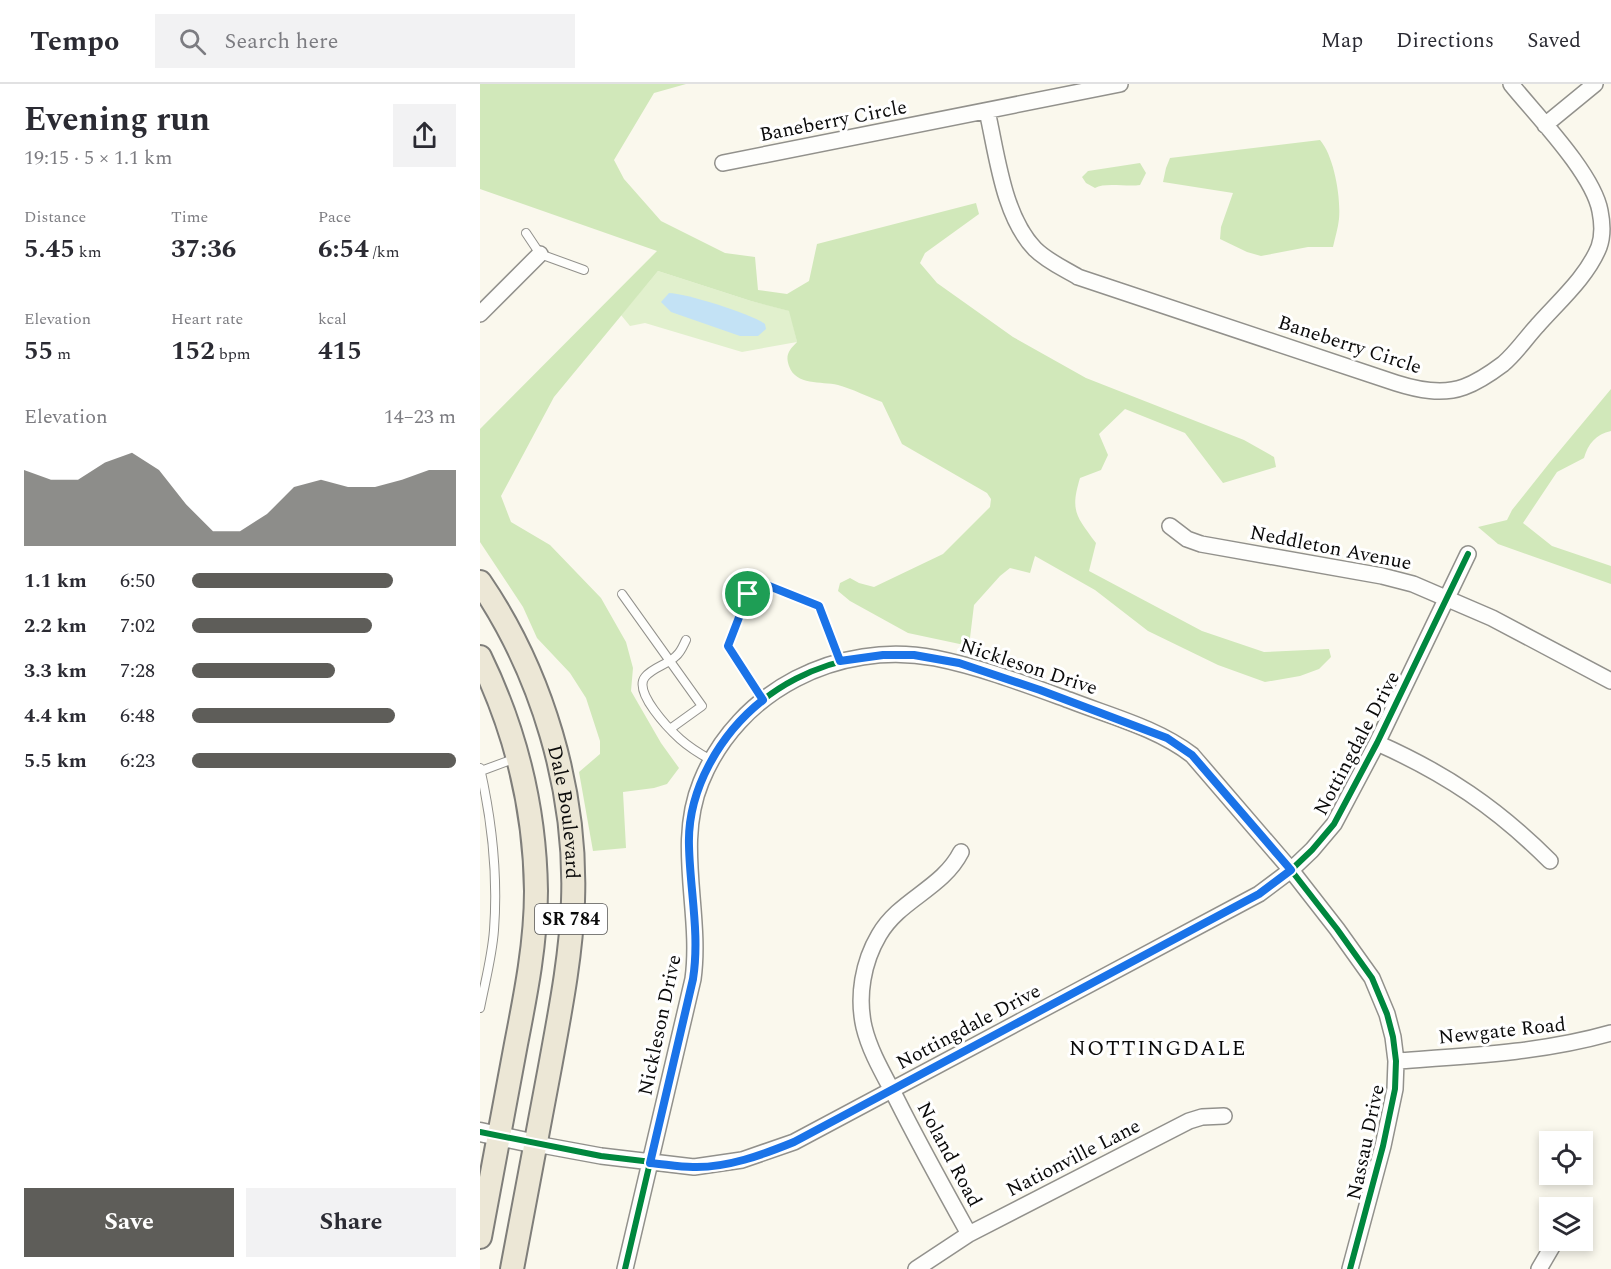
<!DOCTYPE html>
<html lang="en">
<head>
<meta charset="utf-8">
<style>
  body { margin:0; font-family:Spectral,serif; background:#f2f2f3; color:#2b2b33; height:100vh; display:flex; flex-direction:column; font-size:22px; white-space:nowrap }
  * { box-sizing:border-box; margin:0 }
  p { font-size:20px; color:#7c7c81 }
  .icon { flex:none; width:33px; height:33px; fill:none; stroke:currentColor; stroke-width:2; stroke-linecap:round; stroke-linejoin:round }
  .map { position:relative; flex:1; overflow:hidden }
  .panel { display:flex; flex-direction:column; background:#fff; width:480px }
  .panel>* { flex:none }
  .fabs { position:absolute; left:1059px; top:1047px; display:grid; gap:12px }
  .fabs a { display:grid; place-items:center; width:54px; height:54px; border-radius:0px; background:#fff; box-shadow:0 3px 9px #0003; font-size:30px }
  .pin { position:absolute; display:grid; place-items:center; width:51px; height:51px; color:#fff; margin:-26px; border:3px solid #fff; border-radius:50%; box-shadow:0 2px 6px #0007 }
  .round { display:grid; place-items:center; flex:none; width:63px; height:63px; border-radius:0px; background:#f2f2f3 }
  .headline { display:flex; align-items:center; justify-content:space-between; height:102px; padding:0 24px }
  h1 { font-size:33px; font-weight:700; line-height:45px }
  .metrics { display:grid; grid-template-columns:repeat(3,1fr); gap:9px; height:102px; padding:6px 24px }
  .metrics div { display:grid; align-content:center }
  .metrics b { font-size:26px; font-weight:700 }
  .metrics small { font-size:16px; font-weight:400 }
  .metrics p { font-size:16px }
  .chart { height:168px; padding:12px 24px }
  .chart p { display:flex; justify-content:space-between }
  .chart svg { width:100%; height:108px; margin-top:6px; fill:#5e5d59; opacity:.7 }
  .button { display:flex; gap:12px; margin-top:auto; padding:12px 24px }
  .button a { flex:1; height:69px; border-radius:0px; background:#5e5d59; color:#fff; font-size:24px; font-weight:700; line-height:69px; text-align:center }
  .button a+a { background:#f2f2f3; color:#2b2b33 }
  ul { padding:0 24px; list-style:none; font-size:20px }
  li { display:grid; grid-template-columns:96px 72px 1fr; align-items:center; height:45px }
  li i { height:15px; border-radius:8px; background:#5e5d59 }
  header { display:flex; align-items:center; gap:36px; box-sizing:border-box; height:84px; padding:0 30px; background:#fff; border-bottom:2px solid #e1e1e2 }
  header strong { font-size:28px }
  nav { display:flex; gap:33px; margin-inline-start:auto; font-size:21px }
  .search { width:420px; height:54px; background:#f2f2f3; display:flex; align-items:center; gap:15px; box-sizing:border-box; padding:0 21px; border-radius:0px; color:#7c7c81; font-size:22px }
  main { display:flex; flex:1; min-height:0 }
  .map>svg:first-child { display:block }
  .green { fill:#e1f0cd }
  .forest { fill:#d1e8ba }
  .water { fill:#c3e2f5 }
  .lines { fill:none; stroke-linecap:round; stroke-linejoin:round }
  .service-casing { stroke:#92918c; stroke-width:10 }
  .minor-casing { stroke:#92918c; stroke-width:18 }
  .tertiary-casing { stroke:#92918c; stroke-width:21 }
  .primary-casing { stroke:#7f7e7a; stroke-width:26 }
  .service { stroke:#fefefc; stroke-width:8 }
  .minor { stroke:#fefefc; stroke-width:15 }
  .tertiary { stroke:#fefefc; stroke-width:18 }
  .primary { stroke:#ece7d6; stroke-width:22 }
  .cycleway-casing { stroke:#fff; stroke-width:10 }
  .cycleway { stroke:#00873e; stroke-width:6 }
  .route-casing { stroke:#fff; stroke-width:12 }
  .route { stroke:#1a73e8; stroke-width:8 }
  .labels { text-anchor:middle; stroke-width:6; stroke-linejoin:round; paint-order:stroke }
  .shield { fill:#fff; stroke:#545454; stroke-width:1.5 }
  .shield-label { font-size:18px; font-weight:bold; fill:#0a0a0a }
  .street-label { font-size:20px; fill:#0a0a0a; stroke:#fff }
  .neighbourhood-label { font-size:21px; letter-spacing:1.5px; fill:#0a0a0a; stroke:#fff }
</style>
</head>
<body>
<header>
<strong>Tempo</strong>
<div class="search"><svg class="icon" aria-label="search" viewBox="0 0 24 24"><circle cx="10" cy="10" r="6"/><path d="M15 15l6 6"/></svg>Search here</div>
<nav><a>Map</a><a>Directions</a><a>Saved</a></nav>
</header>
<main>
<section class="panel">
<div class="headline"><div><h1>Evening run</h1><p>19:15 · 5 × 1.1 km</p></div><a class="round"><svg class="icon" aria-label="share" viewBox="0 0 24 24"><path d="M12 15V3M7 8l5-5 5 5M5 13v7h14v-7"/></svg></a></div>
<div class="metrics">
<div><p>Distance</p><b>5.45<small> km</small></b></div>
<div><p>Time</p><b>37:36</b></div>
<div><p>Pace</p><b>6:54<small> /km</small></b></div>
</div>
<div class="metrics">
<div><p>Elevation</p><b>55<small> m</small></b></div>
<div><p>Heart rate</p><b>152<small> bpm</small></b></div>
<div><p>kcal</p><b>415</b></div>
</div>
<div class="chart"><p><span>Elevation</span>14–23 m</p>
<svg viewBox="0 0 160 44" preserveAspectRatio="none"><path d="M0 44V13L10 17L20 17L30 10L40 6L50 13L60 27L70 38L80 38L90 31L100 20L110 17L120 20L130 20L140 17L150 13L160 13V44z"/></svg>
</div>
<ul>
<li><b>1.1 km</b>6:50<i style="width:76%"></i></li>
<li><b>2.2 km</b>7:02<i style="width:68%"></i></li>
<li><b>3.3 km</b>7:28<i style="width:54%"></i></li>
<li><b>4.4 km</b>6:48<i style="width:77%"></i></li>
<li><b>5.5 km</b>6:23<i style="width:100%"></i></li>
</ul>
<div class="button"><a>Save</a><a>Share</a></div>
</section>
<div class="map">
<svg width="1131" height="1185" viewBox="0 0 1131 1185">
  <rect width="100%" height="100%" fill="#faf8ed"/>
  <path class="green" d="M 178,187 L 271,217 L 310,227 L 317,258 L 262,268 L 165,239 L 150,242 L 141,231 Z"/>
  <path class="forest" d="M 0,0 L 206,0 L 174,9 L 134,76 L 144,95 L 181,137 L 245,169 L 275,173 L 278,206 L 307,210 L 329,197 L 337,160 L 496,119 L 499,130 L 445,169 L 440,179 L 457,199 L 533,253 L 606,294 L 764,356 L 794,373 L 796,383 L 743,399 L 705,349 L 645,325 L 619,350 L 628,371 L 621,386 L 600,394 C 590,427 596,432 616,459 L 609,487 L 722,547 L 784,568 L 849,565 L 851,573 L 839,585 L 820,592 L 785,598 L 738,581 L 668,547 L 615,506 L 555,472 L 550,489 L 530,484 L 520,492 L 494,521 L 489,562 L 428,549 L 370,517 L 358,507 L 360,499 L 370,494 L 379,499 L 394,503 L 463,470 L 510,423 L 511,415 L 507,409 L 422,360 L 402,318 C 388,313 373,305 358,301 C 341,297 316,302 309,282 C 305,271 309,266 317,258 L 309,227 L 271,217 L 178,187 L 74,313 L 21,412 L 31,438 L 70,461 L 121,514 L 146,558 L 153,584 L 151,607 L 181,659 L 199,684 L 187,700 L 174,704 L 143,708 L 146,764 L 113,767 L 99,688 L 120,670 L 120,657 L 106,614 L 90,589 L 57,554 L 43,523 L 0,458 L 0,345 L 177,167 L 0,105 Z
    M 840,56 C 854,72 861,113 859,135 C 858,144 855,154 853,163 L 828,163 L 781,172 L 767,168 L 740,155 L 741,143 L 753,109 L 683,98 L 686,84 L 690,74 Z
    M 660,79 L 666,89 L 660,101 C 646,103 625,98 615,104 L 606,99 L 602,93 L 608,87 Z
    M 1131,305 L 1131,347 C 1116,350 1108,360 1104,374 L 1077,388 L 1043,439 L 1072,462 L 1131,482 L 1131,500 L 1018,460 L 998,443 L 1027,436 L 1032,426 L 1071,377 Z"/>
  <path class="water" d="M 189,209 C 205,209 272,230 285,240 L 286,245 L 278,252 L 260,252 L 191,228 L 181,218 Z"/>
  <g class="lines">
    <defs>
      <path id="service" d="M 46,149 L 60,170 L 104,186
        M 142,510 L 222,622 L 190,645
        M 206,556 C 203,562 201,568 196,572 C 187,581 173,583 165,593 C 153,608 189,645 200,655 C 209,663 220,670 231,676
        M 283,616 L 248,562 L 268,510 L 284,500 L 339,522 L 360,577
        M 0,684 C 12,737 18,792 14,846 C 12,873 5,898 0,924
        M 1,687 L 36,674"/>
      <path id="minor" d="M 507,27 C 517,70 523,132 555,165 C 567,177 583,184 598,193 L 916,299 C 938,306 962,311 984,303 C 998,298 1011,289 1023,280 C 1036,269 1046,254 1057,242 C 1078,218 1107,193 1119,163 C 1123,152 1122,137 1120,127 C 1113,89 1056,31 1031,0
        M 1065,41 L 1115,0
        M 243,79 L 640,0
        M 0,230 L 60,170
        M 690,442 L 707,455 L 721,460 L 902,492 L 933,500 L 1012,534 L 1131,597
        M 897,659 C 965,689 1017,724 1070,777
        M 481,768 C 462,805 420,815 399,851 C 383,878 377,912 384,943 C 390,968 404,991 416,1014 C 439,1060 464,1105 489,1150
        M 916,977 C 988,972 1061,969 1131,949
        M 56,1060 L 121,1072 L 214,1083 L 262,1076 L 314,1058 L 779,810 L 811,786 L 832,766 L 854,740 L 897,659 L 988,470
        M 145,1185 L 213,895 C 222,829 195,761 221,698 C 258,606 359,556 455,574 C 500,583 545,600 589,616 C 630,632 677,644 712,671 L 811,786 L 857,845 L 892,894 L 907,930 L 913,953 L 916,977 L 915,1005 L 903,1062 L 870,1185
        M 436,1185 L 489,1150 L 709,1037 L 722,1033 L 744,1032
        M 1059,1185 L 1076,1156"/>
      <path id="tertiary" d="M 0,1048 L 56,1060"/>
      <g id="primary">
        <path id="s1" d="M 0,498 C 62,589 97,706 93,817 C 91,873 80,928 70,983 C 57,1051 44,1118 32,1185"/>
        <path d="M 0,573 C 36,647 55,725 56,807 C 56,858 46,909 36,960 C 24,1025 12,1089 0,1153"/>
      </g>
    </defs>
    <use href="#service" class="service-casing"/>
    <use href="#minor" class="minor-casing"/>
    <use href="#tertiary" class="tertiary-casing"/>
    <use href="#primary" class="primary-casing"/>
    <use href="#service" class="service"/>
    <use href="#minor" class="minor"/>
    <use href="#tertiary" class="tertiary"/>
    <use href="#primary" class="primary"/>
    <defs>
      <path id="cycleway" d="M 0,1048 L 121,1072 L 214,1083 L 262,1076 L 314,1058 L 779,810 L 811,786 L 832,766 L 854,740 L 897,659 L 988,470
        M 145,1185 L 213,895 C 222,829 195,761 221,698 C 258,606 359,556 455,574 C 500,583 545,600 589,616 C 630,632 677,644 712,671 L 811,786 L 857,845 L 892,894 L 907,930 L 913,953 L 916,977 L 915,1005 L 903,1062 L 870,1185"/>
    </defs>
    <use href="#cycleway" class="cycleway-casing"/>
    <use href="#cycleway" class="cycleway"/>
  </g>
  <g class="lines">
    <defs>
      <path id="route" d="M 284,500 L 339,522 L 360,577 L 403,571 L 434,571 L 479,579 L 560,606 L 687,654 L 712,671 L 811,786 L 779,810 L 314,1058 C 282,1071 247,1084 213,1083 C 198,1083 184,1080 170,1079 L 213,895 C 220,850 210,807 209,762 C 207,706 240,650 283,616 L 248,562 L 268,510 Z"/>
    </defs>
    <use href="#route" class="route-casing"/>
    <use href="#route" class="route"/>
  </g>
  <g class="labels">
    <rect class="shield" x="55" y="820" width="72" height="30" rx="4.5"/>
    <g class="shield-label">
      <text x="91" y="841">SR 784</text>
    </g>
    <g class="street-label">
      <text transform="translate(353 36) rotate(-11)" y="7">Baneberry Circle</text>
      <text transform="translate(870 260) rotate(18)" y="7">Baneberry Circle</text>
      <text transform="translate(851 463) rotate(11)" y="7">Neddleton Avenue</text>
      <text transform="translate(549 582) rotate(18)" y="7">Nickleson Drive</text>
      <text transform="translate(876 659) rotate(-62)" y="7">Nottingdale Drive</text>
      <text dy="7" stroke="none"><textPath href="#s1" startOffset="248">Dale Boulevard</textPath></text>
      <text transform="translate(179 941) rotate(-78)" y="7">Nickleson Drive</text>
      <text transform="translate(488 942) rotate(-28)" y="7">Nottingdale Drive</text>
      <text transform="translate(1022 946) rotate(-6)" y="7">Newgate Road</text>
      <text transform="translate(885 1058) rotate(-78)" y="7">Nassau Drive</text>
      <text transform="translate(470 1070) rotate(62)" y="7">Noland Road</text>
      <text transform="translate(593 1073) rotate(-27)" y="7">Nationville Lane</text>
    </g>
    <g class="neighbourhood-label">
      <text x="678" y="971">NOTTINGDALE</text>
    </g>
  </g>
</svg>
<div class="fabs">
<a><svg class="icon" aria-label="locate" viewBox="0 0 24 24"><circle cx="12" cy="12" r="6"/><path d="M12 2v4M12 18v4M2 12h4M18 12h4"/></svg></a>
<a><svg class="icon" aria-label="layers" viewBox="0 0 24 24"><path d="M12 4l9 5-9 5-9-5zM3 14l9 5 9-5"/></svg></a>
</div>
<div class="pin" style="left:268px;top:510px;background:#1e9e55"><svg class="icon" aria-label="arrive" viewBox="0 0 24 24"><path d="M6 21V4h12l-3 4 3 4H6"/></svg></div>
</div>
</main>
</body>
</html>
